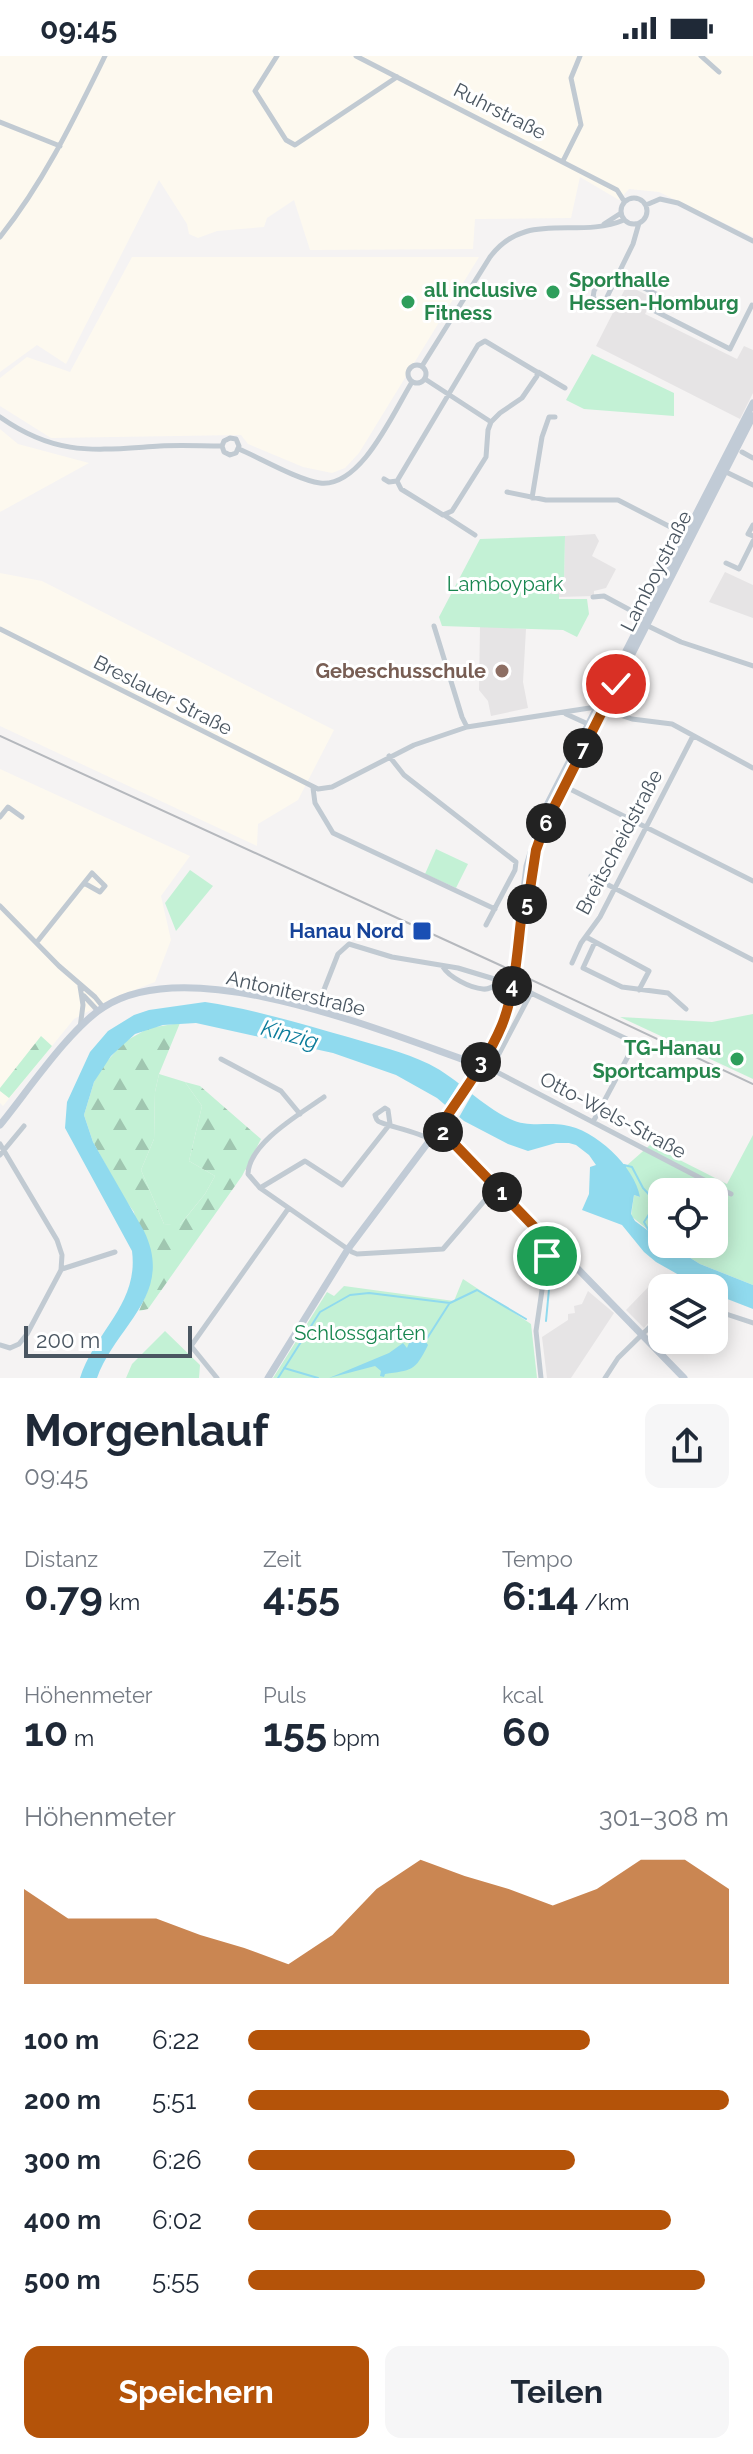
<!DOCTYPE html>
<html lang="de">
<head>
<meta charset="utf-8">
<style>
  body { margin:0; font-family:Raleway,sans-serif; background:#f6f6f7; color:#1f2937; height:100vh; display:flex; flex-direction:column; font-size:30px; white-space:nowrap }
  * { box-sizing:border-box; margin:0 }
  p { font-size:26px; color:#747a83 }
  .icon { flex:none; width:44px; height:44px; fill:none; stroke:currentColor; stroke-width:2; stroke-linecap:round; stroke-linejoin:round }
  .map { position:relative; height:1322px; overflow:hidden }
  .drawer { display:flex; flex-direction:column; background:#fff; flex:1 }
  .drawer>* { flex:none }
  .controls { position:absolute; left:648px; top:1122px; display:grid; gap:16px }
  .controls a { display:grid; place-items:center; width:80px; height:80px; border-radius:16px; background:#fff; box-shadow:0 4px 20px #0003; font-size:40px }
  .scale { position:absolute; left:24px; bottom:20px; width:168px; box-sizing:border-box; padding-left:8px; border:4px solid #4a5661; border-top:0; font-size:22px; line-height:28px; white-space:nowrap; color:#4a5661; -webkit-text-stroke:6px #fff; paint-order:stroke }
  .pin { position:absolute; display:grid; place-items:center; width:68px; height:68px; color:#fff; margin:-34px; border:4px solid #fff; border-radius:50%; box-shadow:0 2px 8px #0007 }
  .km { position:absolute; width:40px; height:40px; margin:-20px; border-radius:50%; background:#222; color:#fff; font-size:22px; line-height:40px; text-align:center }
  .round { display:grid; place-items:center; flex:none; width:84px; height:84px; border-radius:16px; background:#f6f6f7 }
  .summary { display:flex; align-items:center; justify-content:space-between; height:136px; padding:0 24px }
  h1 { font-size:44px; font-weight:700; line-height:60px }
  .figures { display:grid; grid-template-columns:repeat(3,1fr); gap:12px; height:136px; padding:8px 24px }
  .figures div { display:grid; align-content:center }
  .figures b { font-size:40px; font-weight:700 }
  .figures small { font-size:22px; font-weight:400 }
  .figures p { font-size:22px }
  .chart { height:224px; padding:16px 24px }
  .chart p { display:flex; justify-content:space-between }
  .chart svg { width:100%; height:144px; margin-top:8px; fill:#b45309; opacity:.7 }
  .button { display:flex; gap:16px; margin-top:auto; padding:16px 24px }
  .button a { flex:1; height:92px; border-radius:16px; background:#b45309; color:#fff; font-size:32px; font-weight:700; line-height:92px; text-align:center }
  .button a+a { background:#f6f6f7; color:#1f2937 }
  ul { padding:0 24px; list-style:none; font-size:26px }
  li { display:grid; grid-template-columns:128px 96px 1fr; align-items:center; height:60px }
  li i { height:20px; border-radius:10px; background:#b45309 }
  .status { display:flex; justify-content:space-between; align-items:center; height:56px; padding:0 40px; background:#fff; direction:ltr }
  .status svg { height:22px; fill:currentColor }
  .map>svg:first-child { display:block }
  .commercial { fill:#fdf9ef }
  .education { fill:#e6e4e5 }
  .green { fill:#c3f1d5 }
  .forest { fill:url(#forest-firs) }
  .water { fill:#90daee }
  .pier { fill:#f5f3f3 }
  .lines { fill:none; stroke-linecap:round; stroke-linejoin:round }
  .stream { stroke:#90daee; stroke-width:2 }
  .street { stroke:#c1cad2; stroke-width:5 }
  .secondary { stroke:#c1cbd6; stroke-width:7 }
  .rail { stroke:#b5b8bd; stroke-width:2 }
  .street-bridge { stroke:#c1cad2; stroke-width:5 }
  .route-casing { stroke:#fff; stroke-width:16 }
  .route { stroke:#b45309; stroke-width:10 }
  .leisure-dot { fill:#2e9e5b; stroke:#fff; stroke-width:3 }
  .education-dot { fill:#8d6e63; stroke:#fff; stroke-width:3 }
  .transit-dot { fill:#1a4fb4; stroke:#fff; stroke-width:3 }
  .labels { text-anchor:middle; stroke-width:6; stroke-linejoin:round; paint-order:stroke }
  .street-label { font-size:20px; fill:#4a5661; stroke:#fff }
  .leisure-label { font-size:20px; font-weight:bold; fill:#27864d; stroke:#fff; text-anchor:start }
  .park-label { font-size:20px; fill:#17864f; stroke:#fff }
  .education-label { font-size:20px; font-weight:bold; fill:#785e54; stroke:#fff; text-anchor:end }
  .transit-label { font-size:20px; font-weight:bold; fill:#164399; stroke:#fff; text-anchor:end }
  .water-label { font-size:22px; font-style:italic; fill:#0c7c9b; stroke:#fff }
</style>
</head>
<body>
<div class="status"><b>09:45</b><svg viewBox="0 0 49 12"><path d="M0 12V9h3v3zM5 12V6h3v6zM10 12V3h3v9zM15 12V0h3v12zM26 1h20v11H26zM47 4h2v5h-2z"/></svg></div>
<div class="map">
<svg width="753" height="1322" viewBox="0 0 753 1322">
  <defs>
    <pattern id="forest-firs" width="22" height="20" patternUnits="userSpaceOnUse" patternTransform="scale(2)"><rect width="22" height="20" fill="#c3f1d5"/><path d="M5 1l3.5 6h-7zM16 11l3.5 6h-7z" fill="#a0c6b0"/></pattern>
  </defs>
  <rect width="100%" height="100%" fill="#f5f3f3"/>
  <path class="commercial" d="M 0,0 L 753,0 L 753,181 L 659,136 L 629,133 L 619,144 L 580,121 L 571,162 L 475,163 L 473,193 L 310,194 L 294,144 L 267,162 L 264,171 L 217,175 L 198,182 L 189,178 L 187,168 L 159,124 L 66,308 L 37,289 L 0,316 Z
    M 132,201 L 479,201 L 359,397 L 345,412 L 332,417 L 303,411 L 248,388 L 241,379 L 51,382 L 0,350 L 0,322 L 27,301 L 70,316 Z
    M 0,373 L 18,388 L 89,407 L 0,456 Z
    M 0,517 L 42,525 L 334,674 L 298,744 L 258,768 L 257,790 L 0,670 Z
    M 0,713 L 190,800 L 161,840 L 171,884 L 155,926 L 113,942 L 74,963 L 3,1050 L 0,1047 Z"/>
  <path class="education" d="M 627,229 L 653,242 L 645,258 L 737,303 L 744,290 L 753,294 L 753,337 L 740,363 L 596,290 Z
    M 595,478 L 599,485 L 592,500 L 616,513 L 606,532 L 594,535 L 594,540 L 558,541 L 558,538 L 550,538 L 550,529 L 564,527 L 565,480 Z
    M 725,516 L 753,529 L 753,562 L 709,546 Z
    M 480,570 L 526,573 L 523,626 L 528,652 L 491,660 L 488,645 L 479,634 Z
    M 658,1221 L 670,1232 L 662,1232 L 662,1250 L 644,1272 L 626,1254 Z
    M 588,1235 L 614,1257 L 571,1322 L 547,1322 L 542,1281 L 568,1264 L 568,1258 L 575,1257 L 574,1250 L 582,1248 Z"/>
  <path class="green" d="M 592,298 L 674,337 L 674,360 L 584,353 L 566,344 Z
    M 565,480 L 564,528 L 551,529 L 549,535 L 551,538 L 559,538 L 559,543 L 587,543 L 589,558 L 577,581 L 563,574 L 442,570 L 439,561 L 480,483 Z
    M 436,793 L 468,808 L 456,832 L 425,818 Z
    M 190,814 L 213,830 L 176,875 L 165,847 Z
    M 753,958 L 753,1023 L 620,961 L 712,966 Z
    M 159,1018 L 185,1026 L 202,1050 L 189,1105 L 215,1120 L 205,1138 L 179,1170 L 164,1168 L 141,1114 L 154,1083 L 155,1036 Z
    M 753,1079 L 753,1229 L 700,1208 L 668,1188 L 714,1188 L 714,1136 L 662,1136 L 662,1185 L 631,1160 L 634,1139 L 640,1141 L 625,1111 L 650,1089 L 727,1128 Z
    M 463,1223 L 531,1268 L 537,1322 L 273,1322 L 327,1236 L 334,1240 L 344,1230 L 454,1245 Z
    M 165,1275 L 200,1309 L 199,1322 L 126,1322 L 132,1308 Z"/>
  <path class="forest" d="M 180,967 L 159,1018 L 155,1036 L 154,1083 L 141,1114 L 164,1168 L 180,1169 L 205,1138 L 215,1120 L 189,1105 L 202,1050 L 185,1026 L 200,1030 L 261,1083 L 242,1120 L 148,1253 L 139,1255 L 148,1234 L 134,1156 L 124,1142 L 93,1086 L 84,1059 L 94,1026 L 102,1011 L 124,986 L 149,972 Z
    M 41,980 L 52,990 L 9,1042 L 0,1035 L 0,1032 Z"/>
  <path class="water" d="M 205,946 C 253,953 301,968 348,981 C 375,989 404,996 429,1008 C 459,1023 480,1049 510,1063 C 529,1072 545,1066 564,1069 C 595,1073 635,1111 640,1141 L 634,1139 L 631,1158 L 635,1165 L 662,1185 L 662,1188 L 668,1188 L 700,1208 L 753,1229 L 753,1253 L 717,1239 L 714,1238 L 714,1232 L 702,1232 L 656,1206 L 644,1196 L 622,1169 L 582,1154 L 589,1138 L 590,1111 L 596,1109 L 589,1099 L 576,1089 L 569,1087 L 556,1087 L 528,1095 L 508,1088 L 464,1065 L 437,1042 L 396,1019 L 333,997 L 196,967 L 163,969 L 135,978 L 111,1000 L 94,1026 L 84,1059 L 93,1086 L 144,1175 C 175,1239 116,1269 97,1322 L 80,1322 C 95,1275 139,1248 132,1195 L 65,1072 L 67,1046 L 90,996 L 108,975 L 134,959 L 149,954 Z
    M 417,1283 L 424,1283 L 428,1289 C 415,1316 411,1314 385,1318 L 384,1321 L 380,1320 L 381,1315 L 375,1310 L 329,1322 L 389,1297 L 403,1287 L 407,1292 L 409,1287 Z"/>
  <path class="pier" d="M 461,1024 L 474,1035 L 458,1063 L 444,1052 Z"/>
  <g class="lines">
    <path class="stream" d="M 625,1111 L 624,1109 L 632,1111 L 643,1132 L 654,1144 L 653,1152 L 644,1166 L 650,1177
      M 546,1265 L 551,1212
      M 426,1284 L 449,1248
      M 284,1312 L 318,1322
      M 278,1322 L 320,1256 L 350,1239 L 369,1237 L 450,1247 L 477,1234 L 526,1263"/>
    <path class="street" d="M 277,0 L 255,35 L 286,84 L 295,89 L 397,21
      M 356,0 L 617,134 L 624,145
      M 701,0 L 719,16
      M 0,66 L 60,90
      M 563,105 L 581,69 L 571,22 L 580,0
      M621 155a13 13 0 1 1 26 0a13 13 0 1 1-26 0Z
      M 646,149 L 660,143 L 678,147 L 753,185
      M 604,168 L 621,157
      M 0,181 C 44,126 74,63 105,0
      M 618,219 L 662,241 L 655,255 L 730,293 L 752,249
      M 614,225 L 600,225 L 594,235 L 593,242 L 602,246 L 606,243 L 633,188 L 639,167
      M 485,285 L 537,316 L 537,320 L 522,342 L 500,357 L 491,366 L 488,374 L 486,401 L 452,455 L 443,459 L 401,433 L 397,425 L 478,289 Z
      M408 318a9 9 0 1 1 18 0a9 9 0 1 1-18 0Z
      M 422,310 L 490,201 C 526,153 576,184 624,164
      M 538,316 L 565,332
      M 425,323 L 491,366
      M 0,361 C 57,401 95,394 160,390 C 181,389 201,390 222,390 L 224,385 L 230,382 L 236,383 L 239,390 L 236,397 L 230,399 L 224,396 L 222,390
      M 239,393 C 260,402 298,424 320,427 C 361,432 393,357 412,326
      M 742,396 L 753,402
      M 724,415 L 753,429
      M 384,423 L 389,426 L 397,425
      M 507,436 L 546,444 L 618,444 L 686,479
      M 532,442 L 542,381 L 549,361 L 555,361
      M 444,459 L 475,479
      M 753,469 L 748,478 L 753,480
      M 726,507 L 739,513 L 753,485
      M 593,541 L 604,540 L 643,561
      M 646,569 L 681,586 L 753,610
      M 434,570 L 462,661 L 467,671
      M 0,573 L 318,733 L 332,731 L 414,689 L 467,671 L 596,651 L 632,663 L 672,668 L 753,712
      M 566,658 L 588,668
      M 389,700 L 404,719 L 516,806 L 515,814 L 486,869
      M 564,730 L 753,825
      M 313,732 L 315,747 L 333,777 L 495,853
      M 0,761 L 8,751 L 22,761
      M 591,820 L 753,904
      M 0,850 L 59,910 L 95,941 L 103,951
      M 586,881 L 649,915 L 639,934
      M 37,886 L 92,817 L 105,830 L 100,836 L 84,827
      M 595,886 L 583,912 L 622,931 L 668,937 L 686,953
      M 572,907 L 581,887 L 600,861 L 693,680
      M 443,911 C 449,921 470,932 483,933 C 490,934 495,929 501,925
      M 80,930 L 83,949 L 80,972
      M 84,940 L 98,955
      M 316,954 L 338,898 L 349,888 L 392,901 L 458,912 L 501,925
      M 221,1003 L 281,1035 L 300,1058
      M 479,1009 L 491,1013 L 731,1138
      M 491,1013 L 531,937 L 633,986 L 633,991 L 593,1066
      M 324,1041 C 300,1058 249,1087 248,1118 L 260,1132 L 352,1196 L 357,1198 L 443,1193 L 497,1130
      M 0,1088 L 57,1184 L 62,1199 L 61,1214 L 27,1278 L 19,1288 L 10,1292 L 0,1289
      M 0,1099 L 24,1070
      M 260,1132 L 305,1105 L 342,1129 L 390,1068 L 388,1054 L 385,1052 L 375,1059 C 376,1061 376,1064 378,1065 C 380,1068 418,1076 430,1083
      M 62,1213 L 115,1196
      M 714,1254 L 753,1267
      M 217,1322 L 191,1290 L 288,1153
      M 541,1322 L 536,1275 L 547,1200
      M 605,1322 L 618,1302 L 662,1259"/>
    <path class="secondary" d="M 522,862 L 527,853 L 536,794 L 545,769 L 753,360
      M 0,1069 C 27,1036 70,972 104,951 C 192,894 388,978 479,1009
      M 439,1072 L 543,1180 L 546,1189 L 544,1197 L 553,1201 L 556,1192 L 551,1188 L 546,1189
      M 556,1196 L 574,1209 L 684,1322
      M 268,1322 L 348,1193 L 439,1072 L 496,981 L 511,937 L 527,810 L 543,757 L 753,347"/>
    <path class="rail" d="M 0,680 L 502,910 L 753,1028"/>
    <path class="street-bridge" d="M 501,925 L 531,937"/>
  </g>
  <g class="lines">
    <defs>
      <path id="route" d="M 547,1200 L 543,1195 L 546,1189 L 543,1180 L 439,1072 C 461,1039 487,1005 502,969 C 515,936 517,898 521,864 L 527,853 L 536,794 L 545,769 L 616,628"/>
    </defs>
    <use href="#route" class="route-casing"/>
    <use href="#route" class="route"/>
  </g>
  <g class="leisure-dot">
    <circle cx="553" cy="236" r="8"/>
    <circle cx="408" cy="246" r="8"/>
    <circle cx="737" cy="1003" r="8"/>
  </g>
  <circle class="education-dot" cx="502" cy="615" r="8"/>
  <rect class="transit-dot" x="412" y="865" width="20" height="20" rx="4"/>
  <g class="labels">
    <g class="street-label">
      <text transform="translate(500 55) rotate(27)" y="7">Ruhrstraße</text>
      <text transform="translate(656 515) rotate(-63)" y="7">Lamboystraße</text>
      <text transform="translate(163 639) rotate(27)" y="7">Breslauer Straße</text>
      <text transform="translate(619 786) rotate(-62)" y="7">Breitscheidstraße</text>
      <text transform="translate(296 937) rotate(13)" y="7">Antoniterstraße</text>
      <text transform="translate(613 1059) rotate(28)" y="7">Otto-Wels-Straße</text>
    </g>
    <g class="leisure-label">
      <text x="569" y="231">Sporthalle<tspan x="569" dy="23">Hessen-Homburg</tspan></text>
      <text x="424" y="241">all inclusive<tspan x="424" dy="23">Fitness</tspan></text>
      <text x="721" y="999" text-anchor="end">TG-Hanau<tspan x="721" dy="23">Sportcampus</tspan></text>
    </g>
    <g class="park-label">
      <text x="505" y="535">Lamboypark</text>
      <text x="360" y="1284">Schlossgarten</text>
    </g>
    <g class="education-label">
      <text x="486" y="622">Gebeschusschule</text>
    </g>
    <g class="transit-label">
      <text x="404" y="882">Hanau Nord</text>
    </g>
    <g class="water-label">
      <text transform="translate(290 978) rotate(15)" y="8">Kinzig</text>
    </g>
  </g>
</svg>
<div class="controls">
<a><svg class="icon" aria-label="locate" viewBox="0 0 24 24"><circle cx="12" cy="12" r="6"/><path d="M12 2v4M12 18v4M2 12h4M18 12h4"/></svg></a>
<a><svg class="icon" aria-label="layers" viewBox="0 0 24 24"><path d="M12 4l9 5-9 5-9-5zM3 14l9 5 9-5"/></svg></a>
</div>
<div class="scale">200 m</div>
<div class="pin" style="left:547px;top:1200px;background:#1e9e55"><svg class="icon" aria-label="arrive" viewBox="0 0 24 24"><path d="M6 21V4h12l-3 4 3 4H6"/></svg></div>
<div class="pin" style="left:616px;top:628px;background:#d93025"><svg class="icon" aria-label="check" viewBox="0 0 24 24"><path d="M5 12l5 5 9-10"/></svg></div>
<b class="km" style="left:502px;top:1136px">1</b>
<b class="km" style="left:443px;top:1076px">2</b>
<b class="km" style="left:481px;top:1006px">3</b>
<b class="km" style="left:512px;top:930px">4</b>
<b class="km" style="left:527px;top:848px">5</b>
<b class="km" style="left:546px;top:767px">6</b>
<b class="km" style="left:583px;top:692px">7</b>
</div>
<section class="drawer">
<div class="summary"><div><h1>Morgenlauf</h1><p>09:45</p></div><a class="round"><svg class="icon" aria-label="share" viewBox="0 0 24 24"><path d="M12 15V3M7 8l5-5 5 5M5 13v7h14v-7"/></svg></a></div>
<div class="figures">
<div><p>Distanz</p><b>0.79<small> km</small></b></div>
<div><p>Zeit</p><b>4:55</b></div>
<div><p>Tempo</p><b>6:14<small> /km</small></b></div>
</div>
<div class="figures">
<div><p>Höhenmeter</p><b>10<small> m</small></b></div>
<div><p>Puls</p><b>155<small> bpm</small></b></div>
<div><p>kcal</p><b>60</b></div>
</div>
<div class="chart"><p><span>Höhenmeter</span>301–308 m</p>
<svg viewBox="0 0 160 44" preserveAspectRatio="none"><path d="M0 44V15L10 24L20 24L30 24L40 29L50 33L60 38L70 29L80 15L90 6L100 11L110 15L120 20L130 15L140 6L150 6L160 15V44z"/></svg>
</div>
<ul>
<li><b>100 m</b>6:22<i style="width:71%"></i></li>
<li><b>200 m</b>5:51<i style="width:100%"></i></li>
<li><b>300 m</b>6:26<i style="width:68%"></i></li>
<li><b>400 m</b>6:02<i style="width:88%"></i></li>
<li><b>500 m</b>5:55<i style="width:95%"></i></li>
</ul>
<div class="button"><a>Speichern</a><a>Teilen</a></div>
</section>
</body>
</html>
